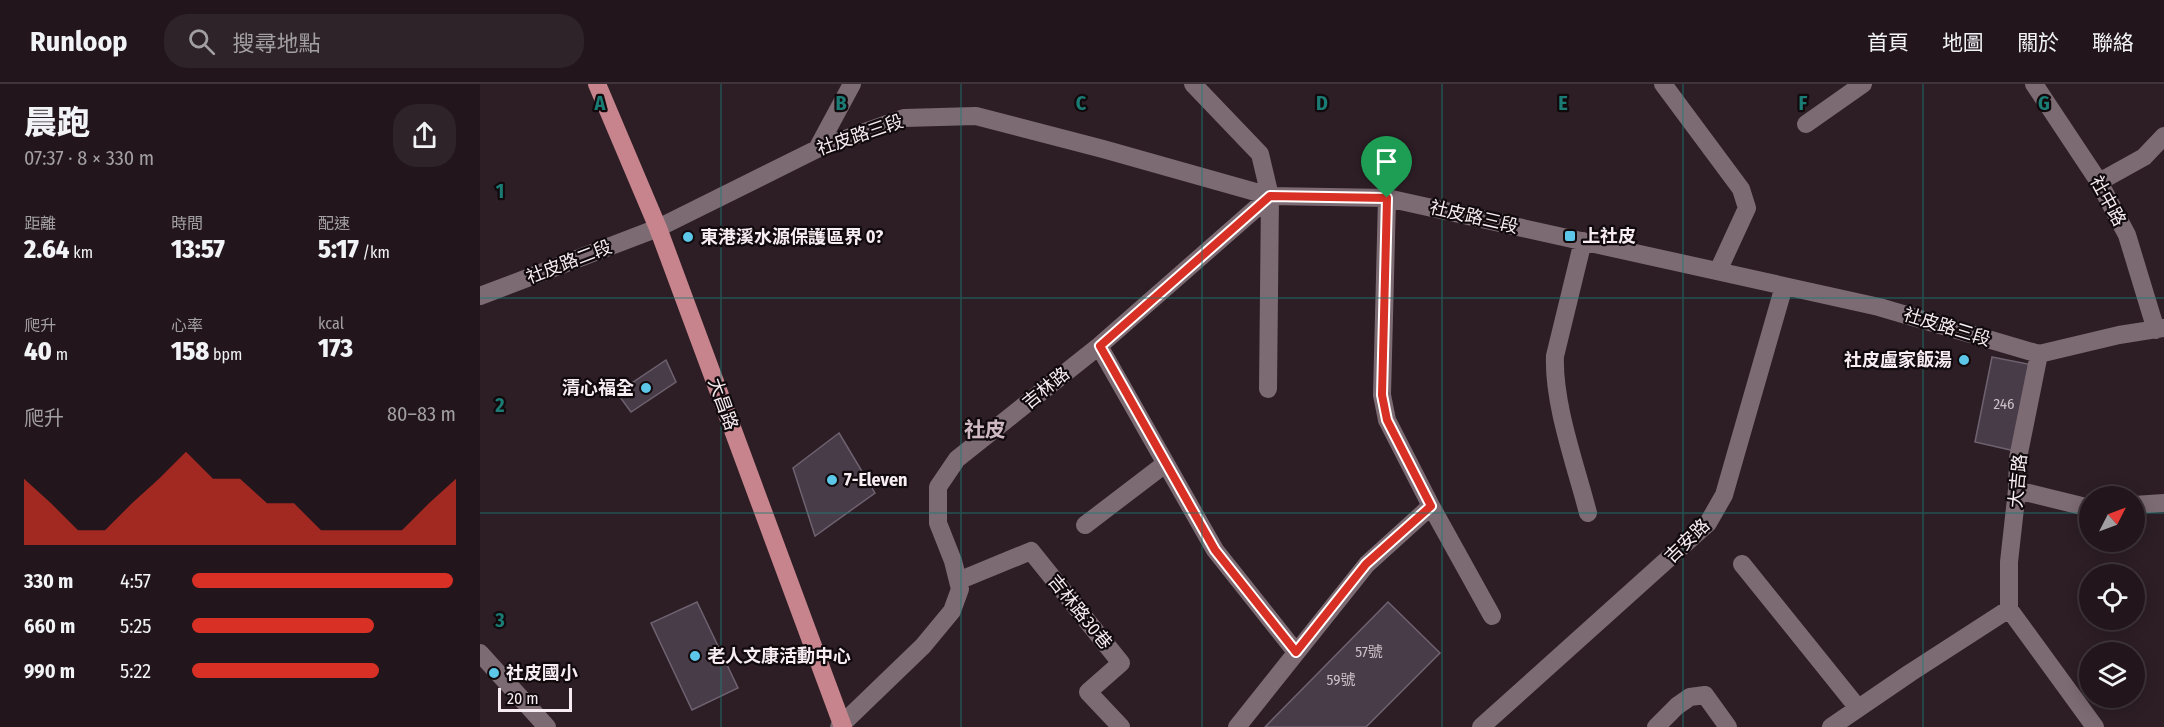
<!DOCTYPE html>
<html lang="zh-TW">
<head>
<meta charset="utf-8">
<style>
  body { margin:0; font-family:"Fira Sans Condensed","Noto Sans TC",sans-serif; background:#2e2329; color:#f1f3f6; height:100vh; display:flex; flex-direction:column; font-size:22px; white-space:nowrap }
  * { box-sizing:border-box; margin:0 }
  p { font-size:20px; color:#a29fa3 }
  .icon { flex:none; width:33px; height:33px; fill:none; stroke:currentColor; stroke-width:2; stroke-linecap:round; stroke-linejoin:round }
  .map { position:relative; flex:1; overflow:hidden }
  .drawer { display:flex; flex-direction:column; background:#22161c; width:480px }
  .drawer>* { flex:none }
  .needle { width:39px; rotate:48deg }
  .buttons { position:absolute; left:1599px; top:402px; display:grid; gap:12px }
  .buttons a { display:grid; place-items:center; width:66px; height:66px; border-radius:50%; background:#22161c; box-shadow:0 3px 15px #0003,0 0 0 2px #3f353b; font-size:30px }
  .scale { position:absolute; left:18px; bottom:15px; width:74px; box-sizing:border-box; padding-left:6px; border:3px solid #f7ecf1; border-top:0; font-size:16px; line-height:21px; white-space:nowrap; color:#f7ecf1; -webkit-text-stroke:4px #110a0d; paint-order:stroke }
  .pin { position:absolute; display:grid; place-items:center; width:51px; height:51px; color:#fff; margin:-62px -26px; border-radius:50% 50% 50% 0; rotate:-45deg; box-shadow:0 0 6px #0007 }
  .pin .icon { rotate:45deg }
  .round { display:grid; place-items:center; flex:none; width:63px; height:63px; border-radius:24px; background:#2e2329 }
  .overview { display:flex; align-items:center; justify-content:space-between; height:102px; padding:0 24px }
  h1 { font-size:33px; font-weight:800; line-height:45px }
  .figures { display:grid; grid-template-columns:repeat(3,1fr); gap:9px; height:102px; padding:6px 24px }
  .figures div { display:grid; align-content:center }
  .figures b { font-size:26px; font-weight:800 }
  .figures small { font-size:16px; font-weight:400 }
  .figures p { font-size:16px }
  .chart { height:168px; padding:12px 24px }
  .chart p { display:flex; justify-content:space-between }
  .chart svg { width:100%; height:108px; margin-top:6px; fill:#d93025; opacity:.7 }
  ul { padding:0 24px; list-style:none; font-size:20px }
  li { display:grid; grid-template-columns:96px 72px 1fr; align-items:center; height:45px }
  li i { height:15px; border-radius:8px; background:#d93025 }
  header { display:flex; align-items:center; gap:36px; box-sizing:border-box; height:84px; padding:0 30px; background:#22161c; border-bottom:2px solid #3f353b }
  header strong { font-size:28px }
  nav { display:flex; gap:33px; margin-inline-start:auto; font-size:21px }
  .search { width:420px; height:54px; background:#2e2329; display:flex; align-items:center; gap:15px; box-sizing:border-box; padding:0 21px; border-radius:24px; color:#a29fa3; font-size:22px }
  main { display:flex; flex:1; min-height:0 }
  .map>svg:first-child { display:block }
  .building { fill:#483c49; stroke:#6f6270; stroke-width:1.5 }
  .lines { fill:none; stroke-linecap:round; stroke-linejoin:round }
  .minor { stroke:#7d6b73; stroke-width:18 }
  .major { stroke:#c7848d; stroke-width:18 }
  .route-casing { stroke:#fff; stroke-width:12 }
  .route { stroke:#d93025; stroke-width:8 }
  .grid { fill:none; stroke:#1b7c75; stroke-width:1.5; stroke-opacity:0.55 }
  .poi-dot { fill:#5cc7e8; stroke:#110a0d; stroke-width:2 }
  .labels { text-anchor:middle; stroke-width:4.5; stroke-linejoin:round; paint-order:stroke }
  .number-label { font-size:15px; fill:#cbc0c7 }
  .street-label { font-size:18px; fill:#f7ecf1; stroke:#110a0d }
  .poi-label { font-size:18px; font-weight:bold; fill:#f7ecf1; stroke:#110a0d; text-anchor:start }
  .quarter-label { font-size:21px; font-weight:bold; fill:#ceb9c3; stroke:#110a0d }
  .grid-label { font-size:20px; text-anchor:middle; font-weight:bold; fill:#1b7c75; stroke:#110a0d; stroke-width:4.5; stroke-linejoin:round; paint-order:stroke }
</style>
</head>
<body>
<header>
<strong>Runloop</strong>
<div class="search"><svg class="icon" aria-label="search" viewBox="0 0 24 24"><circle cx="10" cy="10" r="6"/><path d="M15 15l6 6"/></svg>搜尋地點</div>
<nav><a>首頁</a><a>地圖</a><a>關於</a><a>聯絡</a></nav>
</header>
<main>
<section class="drawer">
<div class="overview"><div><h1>晨跑</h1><p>07:37 · 8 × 330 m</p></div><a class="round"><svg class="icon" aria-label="share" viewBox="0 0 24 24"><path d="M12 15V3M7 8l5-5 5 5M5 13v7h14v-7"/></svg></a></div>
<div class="figures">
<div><p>距離</p><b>2.64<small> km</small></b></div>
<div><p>時間</p><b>13:57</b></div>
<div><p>配速</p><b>5:17<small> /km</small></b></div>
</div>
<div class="figures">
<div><p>爬升</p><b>40<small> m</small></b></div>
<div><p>心率</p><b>158<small> bpm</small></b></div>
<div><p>kcal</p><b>173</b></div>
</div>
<div class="chart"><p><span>爬升</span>80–83 m</p>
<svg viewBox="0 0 160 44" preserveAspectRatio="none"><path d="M0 44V17L10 27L20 38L30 38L40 27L50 17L60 6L70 17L80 17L90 27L100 27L110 38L120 38L130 38L140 38L150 27L160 17V44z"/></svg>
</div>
<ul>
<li><b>330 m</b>4:57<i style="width:99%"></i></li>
<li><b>660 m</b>5:25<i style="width:69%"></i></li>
<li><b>990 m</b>5:22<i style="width:71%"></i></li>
</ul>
</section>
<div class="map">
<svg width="1684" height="643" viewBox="0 0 1684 643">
  <rect width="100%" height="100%" fill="#2d1e25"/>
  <path class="building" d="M 1512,273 L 1553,281 L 1535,367 L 1495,358 Z
    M 186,276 L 196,298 L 151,328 L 137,309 Z
    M 359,349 L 395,409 L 335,452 L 313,384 Z
    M 217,518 L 258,604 L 212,626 L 171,539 Z
    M 908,518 L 960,569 L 886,643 L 785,643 Z"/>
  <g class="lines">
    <path class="minor" d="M 713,0 L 780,70 L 790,112 L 788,305
      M 1183,0 L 1261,105 L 1267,124 L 1238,187
      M 1554,0 L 1619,98 L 1647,151 L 1676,246
      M 1326,40 L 1383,0
      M 337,65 L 372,0
      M 1619,98 L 1664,73 L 1684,52
      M 907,114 L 902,311 L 907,336 L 951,422 L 1012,532
      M 1103,157 L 1075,272 C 1073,320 1096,382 1108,429
      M 0,212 L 178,144 L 337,65 L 424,34 L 496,32 L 623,65 L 790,112 L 907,114 L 1399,223 L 1559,270 L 1639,251 L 1684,244
      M 619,262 L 735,466 L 816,568
      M 1537,406 L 1610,424
      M 1654,421 L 1684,419
      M 605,441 L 685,380
      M 1262,480 L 1378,624
      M 478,497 L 551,467 L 641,579 L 608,608 L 641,643
      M 1529,525 L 1615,643
      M 0,569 L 67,643
      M 359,643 L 443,562 L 472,527 L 480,505 L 473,477 L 458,439 L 458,403 L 477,375 L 619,262 L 790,112
      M 757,643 L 887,480 L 951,422
      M 1001,643 L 1228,439 L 1244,411 L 1304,202
      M 1176,643 L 1197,622 L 1210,613 L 1225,611 L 1248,643
      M 1351,643 L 1430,589 L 1529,525 L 1529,478 L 1537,406 L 1538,374 L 1559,270"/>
    <path class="major" d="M 117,0 L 178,144 L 363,643"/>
  </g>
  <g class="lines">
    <defs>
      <path id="route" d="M 790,112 L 907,114 L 902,311 L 907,336 L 951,422 L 886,480 L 816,568 L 735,466 L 620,262 Z"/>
    </defs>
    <use href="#route" class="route-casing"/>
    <use href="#route" class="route"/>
  </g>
  <path class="grid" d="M 241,0 L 241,643M 481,0 L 481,643M 722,0 L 722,643M 962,0 L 962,643M 1203,0 L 1203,643M 1443,0 L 1443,643M 0,214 L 1684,214M 0,429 L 1610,429M 1654,429 L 1684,429"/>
  <g class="poi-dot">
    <rect x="1084" y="146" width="12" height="12" rx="3"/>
    <circle cx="208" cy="153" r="6"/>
    <circle cx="1484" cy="276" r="6"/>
    <circle cx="166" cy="304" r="6"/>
    <circle cx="352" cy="396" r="6"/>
    <circle cx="215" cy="572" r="6"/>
    <circle cx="14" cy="589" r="6"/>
  </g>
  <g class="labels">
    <g class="number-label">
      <text x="1524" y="325">246</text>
      <text x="889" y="573">57號</text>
      <text x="861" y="601">59號</text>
    </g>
    <g class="street-label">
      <text transform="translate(380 51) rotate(-19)" y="6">社皮路三段</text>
      <text transform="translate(1628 117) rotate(61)" y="6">社中路</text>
      <text transform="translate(994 133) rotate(13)" y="6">社皮路三段</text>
      <text transform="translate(89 178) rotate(-21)" y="6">社皮路二段</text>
      <text transform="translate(1467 243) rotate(17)" y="6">社皮路三段</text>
      <text transform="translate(566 304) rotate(-39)" y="6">吉林路</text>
      <text transform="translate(243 320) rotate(70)" y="6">大昌路</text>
      <text transform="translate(1538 397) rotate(-85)" y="6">大吉路</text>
      <text transform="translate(1207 457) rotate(-44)" y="6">吉安路</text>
      <text transform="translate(600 528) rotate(51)" y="6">吉林路30巷</text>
    </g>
    <g class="poi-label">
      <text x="1102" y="158">上社皮</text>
      <text x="220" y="159">東港溪水源保護區界 0?</text>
      <text x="1472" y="282" text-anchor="end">社皮盧家飯湯</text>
      <text x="154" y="310" text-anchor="end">清心福全</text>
      <text x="364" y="402">7-Eleven</text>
      <text x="227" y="578">老人文康活動中心</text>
      <text x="26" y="595">社皮國小</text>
    </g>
    <g class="quarter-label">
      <text x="505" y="353">社皮</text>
    </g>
  </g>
  <g class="grid-label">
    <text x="120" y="26">A</text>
    <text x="361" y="26">B</text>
    <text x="601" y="26">C</text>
    <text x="842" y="26">D</text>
    <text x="1083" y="26">E</text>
    <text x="1323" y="26">F</text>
    <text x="1564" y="26">G</text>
    <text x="20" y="114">1</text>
    <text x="20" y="328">2</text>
    <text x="20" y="543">3</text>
  </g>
</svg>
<div class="buttons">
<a><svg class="needle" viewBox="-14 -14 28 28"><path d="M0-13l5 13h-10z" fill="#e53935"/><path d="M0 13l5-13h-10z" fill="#a29fa3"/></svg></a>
<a><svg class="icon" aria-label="locate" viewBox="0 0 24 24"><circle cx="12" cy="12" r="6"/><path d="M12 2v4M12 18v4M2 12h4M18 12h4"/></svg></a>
<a><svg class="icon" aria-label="layers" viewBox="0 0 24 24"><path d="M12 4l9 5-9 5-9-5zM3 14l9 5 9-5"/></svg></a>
</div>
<div class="scale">20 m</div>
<div class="pin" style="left:907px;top:114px;background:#1e9e55"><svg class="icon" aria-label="arrive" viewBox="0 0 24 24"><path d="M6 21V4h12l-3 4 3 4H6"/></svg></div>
</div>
</main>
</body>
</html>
